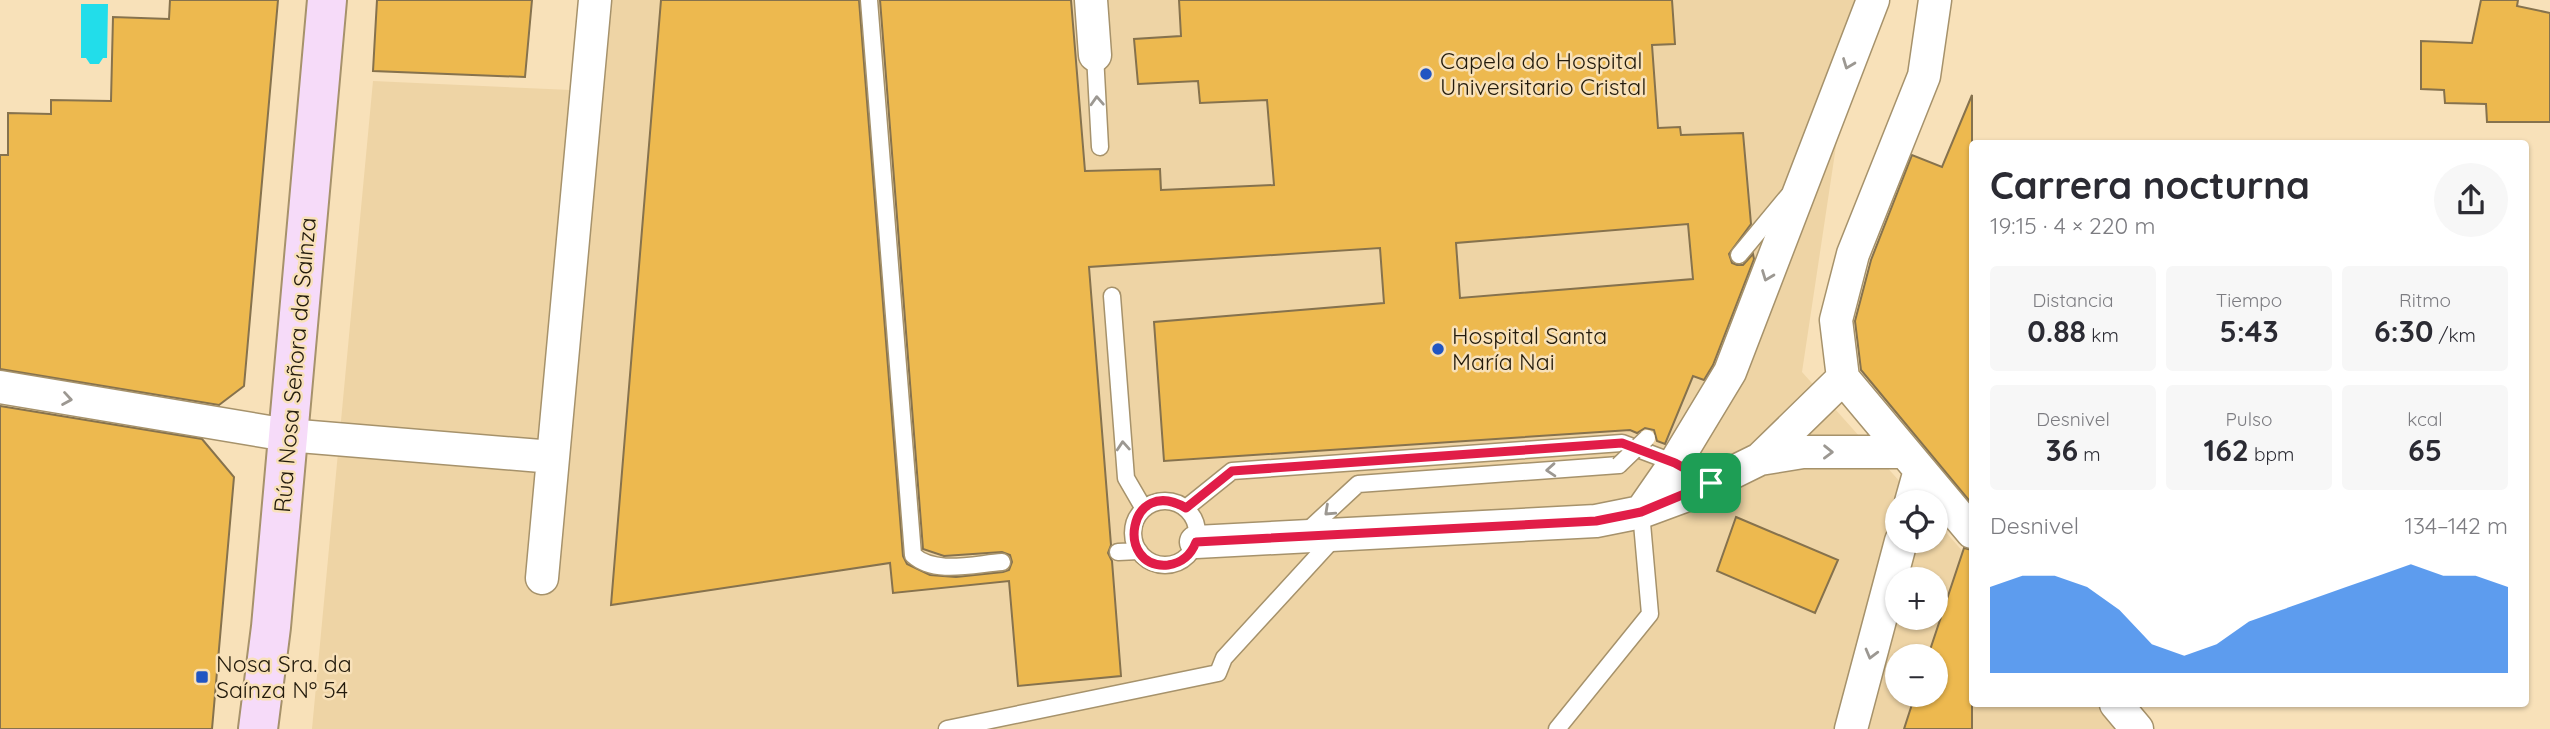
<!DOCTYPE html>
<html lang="es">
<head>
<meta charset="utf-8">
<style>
  body { margin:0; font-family:Quicksand,sans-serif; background:#f7f7f7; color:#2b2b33; height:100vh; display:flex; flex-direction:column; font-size:26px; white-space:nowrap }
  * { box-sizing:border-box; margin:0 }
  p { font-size:23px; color:#7c7c81 }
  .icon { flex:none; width:38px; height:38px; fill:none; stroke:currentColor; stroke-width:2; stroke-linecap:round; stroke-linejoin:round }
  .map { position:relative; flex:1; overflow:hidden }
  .side { position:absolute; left:1969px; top:140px; width:560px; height:567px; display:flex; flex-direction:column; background:#fff; border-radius:7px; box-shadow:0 2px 5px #0004 }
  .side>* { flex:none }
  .controls { position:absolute; left:1885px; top:490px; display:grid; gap:14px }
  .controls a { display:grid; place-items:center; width:63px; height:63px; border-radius:50%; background:#fff; box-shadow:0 2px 5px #0004; font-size:35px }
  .pin { position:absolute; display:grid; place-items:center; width:60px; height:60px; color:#fff; margin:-30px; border-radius:14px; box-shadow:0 4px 10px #0006 }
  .round { display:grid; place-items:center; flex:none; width:74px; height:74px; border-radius:37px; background:#f7f7f7 }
  .summary { display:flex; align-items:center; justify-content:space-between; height:119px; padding:0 21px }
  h1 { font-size:38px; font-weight:700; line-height:52px }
  .stats { display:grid; grid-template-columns:repeat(3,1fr); gap:10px; height:119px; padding:7px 21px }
  .stats div { display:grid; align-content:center; border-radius:7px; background:#f7f7f7; text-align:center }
  .stats b { font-size:30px; font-weight:700 }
  .stats small { font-size:19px; font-weight:400 }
  .stats p { font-size:19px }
  .chart { height:196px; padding:14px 21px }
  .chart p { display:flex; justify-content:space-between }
  .chart svg { width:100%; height:126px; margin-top:7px; fill:#1a73e8; opacity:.7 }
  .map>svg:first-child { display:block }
  .built { fill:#eed4a5; fill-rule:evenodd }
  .water { fill:#22ddea }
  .building { fill:#edb94f; stroke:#86724d; stroke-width:2; fill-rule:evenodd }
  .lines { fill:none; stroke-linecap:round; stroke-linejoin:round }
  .lane-casing { stroke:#a6926b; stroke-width:19 }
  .street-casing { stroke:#a6926b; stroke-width:35 }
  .secondary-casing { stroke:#a6926b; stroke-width:42 }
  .lane { stroke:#fff; stroke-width:16 }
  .street { stroke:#fff; stroke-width:32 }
  .secondary { stroke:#f6dbf9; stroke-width:38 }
  .lane-bridge-casing { stroke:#a6926b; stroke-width:19; stroke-linecap:butt }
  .lane-bridge { stroke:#fff; stroke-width:16 }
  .oneway { stroke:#9c9892 }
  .route-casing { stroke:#fff; stroke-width:14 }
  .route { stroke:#e11d48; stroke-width:9 }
  .poi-dot { fill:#2155c2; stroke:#f8e1b9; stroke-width:2.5 }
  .labels { text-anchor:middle; stroke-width:5; stroke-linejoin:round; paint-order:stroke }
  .poi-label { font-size:23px; fill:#231b0c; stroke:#f8e1b9; text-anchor:start }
  .street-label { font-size:23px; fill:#231b0c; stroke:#f8e1b9 }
</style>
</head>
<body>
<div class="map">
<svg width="2550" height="729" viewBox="0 0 2550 729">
  <rect width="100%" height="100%" fill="#f8e1b9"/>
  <path class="built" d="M 580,0 L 1858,0 L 1802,372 L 1918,502 L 1897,502 L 1897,541 L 1936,541 L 1936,521 L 1972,562 L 1972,704 L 2099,704 L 2122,729 L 312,729 L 373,81 L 571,90 ZM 1897,579 L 1936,579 L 1936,618 L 1897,618 ZM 1897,656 L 1936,656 L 1936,695 L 1897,695 Z"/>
  <path class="water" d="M 81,4 L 108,4 L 107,58 L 103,58 L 99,64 L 90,64 L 86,58 L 81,58 Z"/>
  <path class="building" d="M 170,0 L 278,0 L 244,386 L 219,405 L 0,369 L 0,155 L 8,155 L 8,113 L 51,114 L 51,100 L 111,101 L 113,17 L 169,19 Z
    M 377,0 L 532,0 L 525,77 L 373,71 Z
    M 661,0 L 859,0 L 903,556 L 907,564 L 930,575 L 956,577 L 1003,572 L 1009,570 L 1012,562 L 1010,555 L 1002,552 L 944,556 L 923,549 L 880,0 L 1071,0 L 1085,171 L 1160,169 L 1161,190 L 1274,185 L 1267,100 L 1200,103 L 1198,81 L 1138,84 L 1134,39 L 1181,36 L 1179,0 L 1672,0 L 1675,44 L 1652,45 L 1658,128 L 1680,127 L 1681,135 L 1743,133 L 1751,224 L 1729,254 L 1732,263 L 1737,265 L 1743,265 L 1753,254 L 1754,259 L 1713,365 L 1704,380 L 1693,376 L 1665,444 L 1657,441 L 1654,430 L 1645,428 L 1637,433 L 1630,430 L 1164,461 L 1154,322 L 1384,303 L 1380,248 L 1089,267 L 1111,545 L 1108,553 L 1112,561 L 1121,676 L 1018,686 L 1009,581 L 893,593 L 890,563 L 611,605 ZM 1688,224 L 1693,279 L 1460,298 L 1456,243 Z
    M 2481,0 L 2518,0 L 2517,6 L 2550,13 L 2550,122 L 2487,122 L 2486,104 L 2445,103 L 2444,90 L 2421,89 L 2421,41 L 2472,43 Z
    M 1972,95 L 1972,504 L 1861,370 L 1855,321 L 1871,260 L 1912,155 L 1942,167 Z
    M 0,406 L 202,439 L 234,477 L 212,729 L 0,729 Z
    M 1736,517 L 1838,560 L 1815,613 L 1717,571 Z
    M 1964,548 L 1972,550 L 1972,729 L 1904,729 L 1915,695 L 1936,695 L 1936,656 L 1928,656 Z"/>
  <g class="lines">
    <defs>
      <path id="lane" d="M 869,0 L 913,555 C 935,575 974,564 1002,562
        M 1095,55 L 1100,147
        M 1739,255 L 1788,196
        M 1112,296 L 1126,478 L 1144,509
        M1133 533a32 32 0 1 1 64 0a32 32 0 1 1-64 0Z
        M 1186,508 L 1232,471 L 1622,443 L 1675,463 L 1711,483
        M 1305,533 L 1358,484 L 1619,465
        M 1118,552 L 1139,551
        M 947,729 L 1218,673 L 1224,658 L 1335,537
        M 1557,729 L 1650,614 L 1641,512"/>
      <path id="street" d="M 1091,0 L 1095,55
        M 1935,0 L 1924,76 L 1853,254 L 1836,320 L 1843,378 L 1972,532
        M 0,387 L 287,435 L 553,457
        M 1760,459 L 1843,378
        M 1911,502 L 1920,470
        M 1641,512 L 1675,463 L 1730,372 L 1873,0
        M 1196,542 L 1596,521 L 1641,512 L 1687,495 L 1760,459 L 1803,452 L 1905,452
        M 542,578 L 595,0
        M 2116,704 L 2137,729
        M 1851,729 L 1901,541"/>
      <path id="secondary" d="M 258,729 L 271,627 L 327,0"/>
    </defs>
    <use href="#lane" class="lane-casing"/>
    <use href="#street" class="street-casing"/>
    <use href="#secondary" class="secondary-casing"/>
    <use href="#lane" class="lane"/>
    <use href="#street" class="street"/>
    <use href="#secondary" class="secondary"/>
    <defs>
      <path id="lane-bridge" d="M 1619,465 L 1647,438"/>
    </defs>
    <use href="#lane-bridge" class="lane-bridge-casing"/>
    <use href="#lane-bridge" class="lane-bridge"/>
  </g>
  <defs><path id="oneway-chevron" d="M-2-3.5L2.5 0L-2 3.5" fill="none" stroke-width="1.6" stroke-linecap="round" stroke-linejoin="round" transform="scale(1.75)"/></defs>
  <g class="oneway">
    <use href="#oneway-chevron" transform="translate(1848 64) rotate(111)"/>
    <use href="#oneway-chevron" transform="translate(1097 101) rotate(-93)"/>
    <use href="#oneway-chevron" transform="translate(1767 276) rotate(111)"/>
    <use href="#oneway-chevron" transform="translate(67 399) rotate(9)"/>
    <use href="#oneway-chevron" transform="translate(1123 446) rotate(-94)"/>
    <use href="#oneway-chevron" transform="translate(1828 452) rotate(1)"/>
    <use href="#oneway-chevron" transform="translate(1551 470) rotate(176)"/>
    <use href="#oneway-chevron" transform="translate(1329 511) rotate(137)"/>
    <use href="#oneway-chevron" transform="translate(1871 654) rotate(105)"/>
  </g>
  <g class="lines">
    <defs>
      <path id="route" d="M 1622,443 L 1675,463 L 1711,483 L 1641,512 L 1596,521 L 1196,542 C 1191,555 1182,563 1168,565 C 1114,570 1128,474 1186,508 L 1232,471 Z"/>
    </defs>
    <use href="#route" class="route-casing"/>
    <use href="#route" class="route"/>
  </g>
  <g class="poi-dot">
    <circle cx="1426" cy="74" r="7"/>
    <circle cx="1438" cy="349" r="7"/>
    <rect x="195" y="670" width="14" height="14" rx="3.5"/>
  </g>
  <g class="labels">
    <g class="poi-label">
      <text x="1440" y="69">Capela do Hospital<tspan x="1440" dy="26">Universitario Cristal</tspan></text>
      <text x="1452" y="344">Hospital Santa<tspan x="1452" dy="26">María Nai</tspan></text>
      <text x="216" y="672">Nosa Sra. da<tspan x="216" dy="26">Saínza Nº 54</tspan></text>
    </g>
    <g class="street-label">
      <text transform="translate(295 365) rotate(-85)" y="8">Rúa Nosa Señora da Saínza</text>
    </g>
  </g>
</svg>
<div class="controls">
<a><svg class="icon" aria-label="locate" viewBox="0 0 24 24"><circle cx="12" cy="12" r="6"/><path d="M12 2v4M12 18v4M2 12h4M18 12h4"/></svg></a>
<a>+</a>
<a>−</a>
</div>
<div class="pin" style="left:1711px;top:483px;background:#1e9e55"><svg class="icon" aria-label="arrive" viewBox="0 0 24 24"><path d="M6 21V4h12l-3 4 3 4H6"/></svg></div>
<section class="side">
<div class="summary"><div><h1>Carrera nocturna</h1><p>19:15 · 4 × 220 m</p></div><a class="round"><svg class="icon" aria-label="share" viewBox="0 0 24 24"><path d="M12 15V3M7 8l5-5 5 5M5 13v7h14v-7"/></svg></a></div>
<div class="stats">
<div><p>Distancia</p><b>0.88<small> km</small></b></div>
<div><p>Tiempo</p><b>5:43</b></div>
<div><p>Ritmo</p><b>6:30<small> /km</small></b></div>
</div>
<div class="stats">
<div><p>Desnivel</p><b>36<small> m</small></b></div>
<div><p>Pulso</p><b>162<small> bpm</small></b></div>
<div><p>kcal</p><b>65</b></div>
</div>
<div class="chart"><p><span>Desnivel</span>134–142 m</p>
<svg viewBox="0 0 160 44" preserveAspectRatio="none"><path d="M0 44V14L10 10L20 10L30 14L40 22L50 34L60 38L70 34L80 26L90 22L100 18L110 14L120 10L130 6L140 10L150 10L160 14V44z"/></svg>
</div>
</section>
</div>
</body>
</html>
